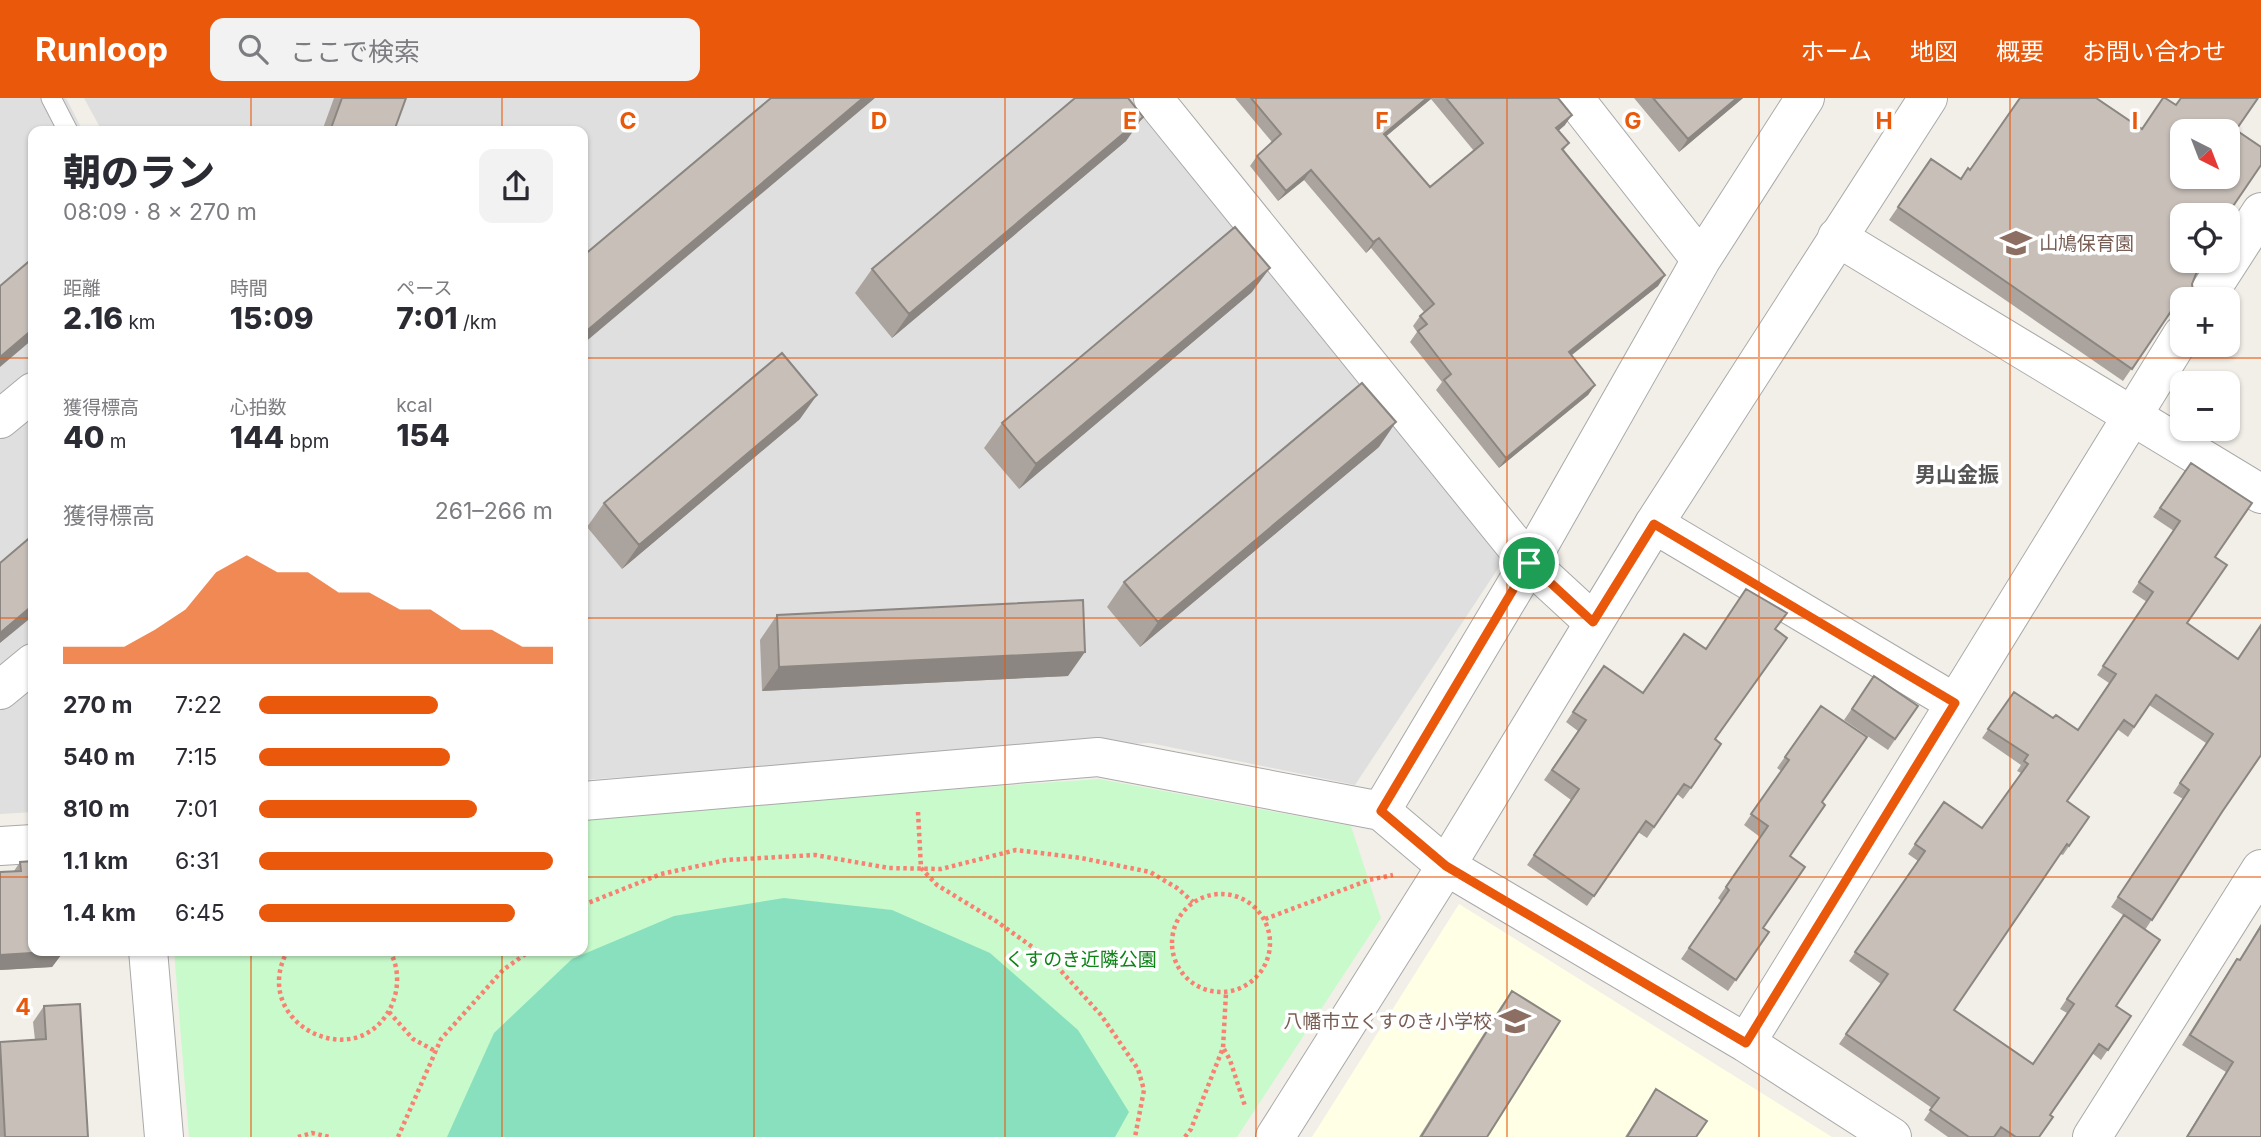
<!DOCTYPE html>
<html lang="ja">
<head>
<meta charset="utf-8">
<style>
  body { margin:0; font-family:Inter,"Noto Sans JP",sans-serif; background:#f2f2f3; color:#2b2b33; height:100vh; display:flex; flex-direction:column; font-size:26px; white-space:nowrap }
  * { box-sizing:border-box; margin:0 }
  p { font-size:23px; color:#7c7c81 }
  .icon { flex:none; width:38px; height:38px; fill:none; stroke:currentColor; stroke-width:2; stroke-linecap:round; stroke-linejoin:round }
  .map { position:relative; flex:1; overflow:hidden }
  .sheet { position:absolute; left:28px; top:28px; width:560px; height:830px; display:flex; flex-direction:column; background:#fff; border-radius:14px; box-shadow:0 2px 5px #0004 }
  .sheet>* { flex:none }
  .needle { width:46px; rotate:138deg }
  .fabs { position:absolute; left:2170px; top:21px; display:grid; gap:14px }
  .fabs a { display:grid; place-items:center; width:70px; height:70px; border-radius:14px; background:#fff; box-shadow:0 2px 5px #0004; font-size:35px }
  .pin { position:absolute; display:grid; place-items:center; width:60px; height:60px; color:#fff; margin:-30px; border:4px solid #fff; border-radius:50%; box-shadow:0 2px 7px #0007 }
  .round { display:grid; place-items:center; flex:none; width:74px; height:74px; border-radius:14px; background:#f2f2f3 }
  .headline { display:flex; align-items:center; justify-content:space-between; height:119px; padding:0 35px }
  h1 { font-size:38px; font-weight:800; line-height:52px }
  .stats { display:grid; grid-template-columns:repeat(3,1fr); gap:10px; height:119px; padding:7px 35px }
  .stats div { display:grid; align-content:center }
  .stats b { font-size:30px; font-weight:800 }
  .stats small { font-size:19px; font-weight:400 }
  .stats p { font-size:19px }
  .chart { height:196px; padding:14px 35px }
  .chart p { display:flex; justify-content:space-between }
  .chart svg { width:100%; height:126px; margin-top:7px; fill:#ea580c; opacity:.7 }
  ul { padding:0 35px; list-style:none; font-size:23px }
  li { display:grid; grid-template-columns:112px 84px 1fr; align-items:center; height:52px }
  li i { height:18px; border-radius:9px; background:#ea580c }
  header { display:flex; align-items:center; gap:42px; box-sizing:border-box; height:98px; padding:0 35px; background:#ea580c; color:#fff }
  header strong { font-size:33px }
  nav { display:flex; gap:38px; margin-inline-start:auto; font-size:24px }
  .search { width:490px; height:63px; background:#f2f2f3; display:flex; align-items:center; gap:18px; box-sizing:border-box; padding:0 24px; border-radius:14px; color:#7c7c81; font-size:26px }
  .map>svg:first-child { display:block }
  .residential { fill:#e0dfdf }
  .education { fill:#ffffe5 }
  .park { fill:#c8facc }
  .pitch { fill:#88e0be }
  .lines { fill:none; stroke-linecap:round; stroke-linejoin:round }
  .service-casing { stroke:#a9a9a9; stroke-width:21 }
  .minor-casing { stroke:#a9a9a9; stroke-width:40 }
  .tertiary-casing { stroke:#a9a9a9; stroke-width:40 }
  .path { stroke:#fa8072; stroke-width:4.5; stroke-dasharray:3.5 3.5; stroke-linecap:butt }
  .service { stroke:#fff; stroke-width:19 }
  .minor { stroke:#fff; stroke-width:38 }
  .tertiary { stroke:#fff; stroke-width:38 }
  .wall { fill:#aba49e; fill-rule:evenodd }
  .shaded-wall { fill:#8b8681 }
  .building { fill:#c7bfb8; stroke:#8b8681; stroke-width:2; fill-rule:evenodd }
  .route-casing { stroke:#fff; stroke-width:14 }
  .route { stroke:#ea580c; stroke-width:9 }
  .grid { fill:none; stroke:#e8590c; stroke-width:2; stroke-opacity:0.55 }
  .labels { text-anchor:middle; stroke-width:7; stroke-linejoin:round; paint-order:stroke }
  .education-label { font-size:19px; fill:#785e54; stroke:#fff; text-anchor:start }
  .park-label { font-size:19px; fill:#0c8416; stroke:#fff }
  .neighbourhood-label { font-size:21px; font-weight:bold; fill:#555; stroke:#fff }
  .grid-label { font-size:23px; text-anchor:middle; font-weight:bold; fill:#e8590c; stroke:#fff; stroke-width:7; stroke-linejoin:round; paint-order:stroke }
</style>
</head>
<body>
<header>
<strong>Runloop</strong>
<div class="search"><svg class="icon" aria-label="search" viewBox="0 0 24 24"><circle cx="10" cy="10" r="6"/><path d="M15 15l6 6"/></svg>ここで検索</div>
<nav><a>ホーム</a><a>地図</a><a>概要</a><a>お問い合わせ</a></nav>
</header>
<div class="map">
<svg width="2261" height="1039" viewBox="0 0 2261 1039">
  <rect width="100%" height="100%" fill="#f2efe9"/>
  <path class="residential" d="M 0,0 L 66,0 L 83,33 L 33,33 L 33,714 L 0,716 Z
    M 84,0 L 1138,0 L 1502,453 L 1499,469 L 1355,687 L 1150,645 L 1019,651 L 583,682 L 583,33 L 102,33 Z"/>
  <path class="education" d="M 1459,806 L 1832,1039 L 1312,1039 Z"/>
  <path class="park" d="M 1099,681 L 1351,728 L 1381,820 L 1237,1039 L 189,1039 L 174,852 L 583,852 L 583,717 Z"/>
  <path class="pitch" d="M 784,800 L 892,812 L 990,855 L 1078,932 L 1129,1014 L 1115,1039 L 447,1039 L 494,935 L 572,861 L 674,818 Z"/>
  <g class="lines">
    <defs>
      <path id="service" d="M 51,0 L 68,33"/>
      <path id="minor" d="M 1153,0 L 1529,465 L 1593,524
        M 1574,0 L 1701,162
        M 1837,139 L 2261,396
        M 2205,201 L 2261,114
        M 0,321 L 33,294
        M 1654,426 L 1955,605
        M 0,592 L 33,565
        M 583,703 L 1098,659 L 1381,713 L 1446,768 L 1746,945 L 1892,1039
        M 1381,713 L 1529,465 L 1701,162 L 1805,0
        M 0,748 L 33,746
        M 148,852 L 164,1039
        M 1746,945 L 2182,237
        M 2092,1039 L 2261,771"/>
      <path id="tertiary" d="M 1275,1039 L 1446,768 L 1654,426 L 1928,0"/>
    </defs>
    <use href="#service" class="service-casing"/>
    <use href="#minor" class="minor-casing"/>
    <use href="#tertiary" class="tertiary-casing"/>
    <path class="path" d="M 918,714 L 921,770 L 937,787 L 996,823 L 1052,863 L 1101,917 L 1138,971 L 1144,992 L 1135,1039
      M1172 845a49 49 0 1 1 98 0a49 49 0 1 1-98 0Z
      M 583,807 L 661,776 L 726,762 L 815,757 L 889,770 L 941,771 L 1016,752 L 1081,760 L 1150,774 L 1177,790 L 1193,804
      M 1265,821 L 1369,782 L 1393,777
      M 288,852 C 246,926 362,982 393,904 C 399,888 399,868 389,852
      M 389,914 L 413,941 L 437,954
      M 1224,951 L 1230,962 L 1245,1008
      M 298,1039 L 312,1035 L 330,1039
      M 398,1039 L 441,941 L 503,872 L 531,852
      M 1185,1039 L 1191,1031 L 1223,950 L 1226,895"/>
    <use href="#service" class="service"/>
    <use href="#minor" class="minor"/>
    <use href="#tertiary" class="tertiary"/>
  </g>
  <path class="wall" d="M 334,0 L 406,0 L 394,33 L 322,33 Z
    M 1235,0 L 1558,0 L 1565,27 L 1558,33 L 1569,45 L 1563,53 L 1665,177 L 1658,188 L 1571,257 L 1595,287 L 1588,297 L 1499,370 L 1436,292 L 1442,284 L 1410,244 L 1417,234 L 1413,228 L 1420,218 L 1424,214 L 1371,150 L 1366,155 L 1304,82 L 1278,103 L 1250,68 L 1257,58 L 1272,44 ZM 1431,1 L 1474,53 L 1430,89 L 1386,38 Z
    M 1634,0 L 1743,0 L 1679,54 Z
    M 2176,7 L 2236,32 L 2182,117 L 2196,176 L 2182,201 L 2182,209 L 2177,216 L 2172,212 L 2123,283 L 1889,122 L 1931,61 L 1960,81 L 1970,72 L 2142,31 Z
    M 1143,19 L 1126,43 L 892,240 L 855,195 L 872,171 Z
    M 1252,194 L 1019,391 L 984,350 L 1002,325 Z
    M 800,321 L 622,471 L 587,429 L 604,405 Z
    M 1379,349 L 1140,549 L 1107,509 L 1124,484 Z
    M 2191,365 L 2215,459 L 2187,525 L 2238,561 L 2222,714 L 2145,832 L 2116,908 L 2131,918 L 2101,962 L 2092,955 L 2050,1017 L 2039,1039 L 1948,1039 L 1924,1022 L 1932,1010 L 1839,946 L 1881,886 L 1849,863 L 1918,763 L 1908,756 L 1944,704 L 1982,730 L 2021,675 L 2017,673 L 2021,667 L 1982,640 L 2014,594 L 2053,620 L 2078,632 L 2109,585 L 2097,577 L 2147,504 L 2132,494 L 2174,433 L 2153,419 ZM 2149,607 L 2206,645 L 2173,695 L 2183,701 L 2111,809 L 2123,817 L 2060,911 L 2067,915 L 2033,966 L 1954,912 L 2060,756 L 2063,757 L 2089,719 L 2067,703 L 2117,631 L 2128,639 Z
    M 777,517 L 1068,578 L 762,593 L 760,542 Z
    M 1775,531 L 1715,641 L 1691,690 L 1683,701 L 1677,696 L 1647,740 L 1638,734 L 1587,808 L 1527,767 L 1571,702 L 1544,682 L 1578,633 L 1566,624 L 1604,568 L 1643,595 Z
    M 1874,578 L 1918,608 L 1888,652 L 1844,622 Z
    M 1821,608 L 1822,704 L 1790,758 L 1763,830 L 1769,834 L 1728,893 L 1681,861 L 1721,803 L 1718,800 L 1760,739 L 1744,727 L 1781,673 L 1777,670 Z
    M 20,764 L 72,856 L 61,857 L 52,869 L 0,872 L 0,774 L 14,773 Z
    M 2261,826 L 2261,1039 L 2186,1039 L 2226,974 L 2182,947 L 2230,871 L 2237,861 L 2240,862 Z
    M 1512,893 L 1487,1039 L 1419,1039 L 1501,908 Z
    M 44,908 L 88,1039 L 0,1039 L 0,944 L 35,942 L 33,924 Z
    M 1656,991 L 1696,1039 L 1625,1039 Z"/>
  <path class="shaded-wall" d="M 863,0 L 875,0 L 583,246 L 583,236 Z
    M 1427,0 L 1432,0 L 1377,46 L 1384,36 Z
    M 1737,0 L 1743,0 L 1679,54 L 1688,41 Z
    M 1572,17 L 1565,27 L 1549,41 L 1556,30 Z
    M 1143,19 L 1126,43 L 892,240 L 909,216 Z
    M 1311,72 L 1304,82 L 1278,103 L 1286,93 Z
    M 1379,140 L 1371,150 L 1366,155 L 1373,144 Z
    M 1270,170 L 1252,194 L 1019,391 L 1036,366 Z
    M 1665,177 L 1658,188 L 1562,265 L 1569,254 Z
    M 33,231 L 33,241 L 0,269 L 0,259 Z
    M 1595,287 L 1588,297 L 1499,370 L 1506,360 Z
    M 817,297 L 800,321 L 622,471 L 639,447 Z
    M 1396,324 L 1379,349 L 1140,549 L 1158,524 Z
    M 33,507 L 33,518 L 0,545 L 0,535 Z
    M 1085,554 L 1068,578 L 762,593 L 779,569 Z
    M 55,852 L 74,852 L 72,856 L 61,857 L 52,869 L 0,872 L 0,857 Z"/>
  <path class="building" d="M 342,0 L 406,0 L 394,33 L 330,33 Z
    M 771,0 L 863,0 L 583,236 L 583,158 Z
    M 1075,0 L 1128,0 L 1143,19 L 909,216 L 872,171 Z
    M 1251,0 L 1427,0 L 1384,36 L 1430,89 L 1483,45 L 1446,0 L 1558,0 L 1572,17 L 1556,30 L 1569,45 L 1562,51 L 1665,177 L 1569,254 L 1595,287 L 1506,360 L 1444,282 L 1451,276 L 1418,233 L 1427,226 L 1420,218 L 1434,206 L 1379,140 L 1373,144 L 1311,72 L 1286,93 L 1257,58 L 1281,36 Z
    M 1653,0 L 1737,0 L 1688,41 Z
    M 2020,0 L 2096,0 L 2142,31 L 2163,0 L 2165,0 L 2176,7 L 2181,0 L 2258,0 L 2236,32 L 2261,49 L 2261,67 L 2227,117 L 2182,117 L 2182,163 L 2204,163 L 2196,176 L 2192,186 L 2193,193 L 2188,201 L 2183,201 L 2180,200 L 2132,271 L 1898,109 L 1931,61 L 1961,81 L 1968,70 L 1970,72 ZM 2182,33 L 2228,33 L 2228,79 L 2182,79 Z
    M 1235,129 L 1270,170 L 1036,366 L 1002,325 Z
    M 33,160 L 33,231 L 0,259 L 0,188 Z
    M 782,255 L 817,297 L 639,447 L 604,405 Z
    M 1362,285 L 1396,324 L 1158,524 L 1124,484 Z
    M 2191,365 L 2252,405 L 2215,459 L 2227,467 L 2187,525 L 2238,561 L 2261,527 L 2261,657 L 2222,714 L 2152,822 L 2118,799 L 2189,692 L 2180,685 L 2213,636 L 2156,597 L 2134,629 L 2124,622 L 2067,703 L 2089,719 L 2069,748 L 2067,746 L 1954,912 L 2033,966 L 2074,906 L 2067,901 L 2124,817 L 2160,842 L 2116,908 L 2131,918 L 2108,952 L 2099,946 L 2050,1017 L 2053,1019 L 2039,1039 L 2016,1039 L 2001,1029 L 1994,1039 L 1969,1039 L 1930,1012 L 1939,1000 L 1846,936 L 1888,876 L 1855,854 L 1925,753 L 1915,746 L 1944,704 L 1982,730 L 2028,666 L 2024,663 L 2028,657 L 1988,631 L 2014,594 L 2053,620 L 2056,617 L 2078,632 L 2116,576 L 2103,568 L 2153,494 L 2139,484 L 2180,423 L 2160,410 Z
    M 33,437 L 33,507 L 0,535 L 0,465 Z
    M 583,443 L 585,471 L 583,471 Z
    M 1746,491 L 1787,515 L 1775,531 L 1787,540 L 1715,641 L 1721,646 L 1691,690 L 1684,686 L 1654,729 L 1646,723 L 1594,798 L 1534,757 L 1579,691 L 1552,672 L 1586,622 L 1573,614 L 1604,568 L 1643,595 L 1684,536 L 1706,551 Z
    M 1083,502 L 1085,554 L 779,569 L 777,517 Z
    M 1874,578 L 1918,608 L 1895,641 L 1852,611 Z
    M 1821,608 L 1867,639 L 1822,704 L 1825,707 L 1790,758 L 1805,769 L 1763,830 L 1769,834 L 1736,882 L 1689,850 L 1729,792 L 1726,789 L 1768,728 L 1751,716 L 1789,662 L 1785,659 Z
    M 33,763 L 33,852 L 63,852 L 63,853 L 0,857 L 0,774 L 21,773 L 20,764 Z
    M 2261,828 L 2261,1039 L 2187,1039 L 2233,964 L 2190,937 L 2237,861 L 2240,862 Z
    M 1512,893 L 1560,923 L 1487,1039 L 1421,1039 Z
    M 80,906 L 88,1039 L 5,1039 L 0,944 L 46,941 L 44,908 Z
    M 1656,991 L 1707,1023 L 1696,1039 L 1627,1039 Z"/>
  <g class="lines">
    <defs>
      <path id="route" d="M 1654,426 L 1955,605 L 1746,945 L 1446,768 L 1381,713 L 1529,465 L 1593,524 Z"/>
    </defs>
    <use href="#route" class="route-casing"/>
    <use href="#route" class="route"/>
  </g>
  <path class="grid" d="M 251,0 L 251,33M 502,0 L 502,33M 754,0 L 754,1039M 1005,0 L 1005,1039M 1256,0 L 1256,1039M 1507,0 L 1507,1039M 1759,0 L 1759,1039M 2010,0 L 2010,1039M 0,260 L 33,260M 583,260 L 2261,260M 0,520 L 33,520M 583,520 L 2261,520M 0,779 L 33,779M 583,779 L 2261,779M 251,852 L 251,1039M 502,852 L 502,1039"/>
  <defs>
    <symbol id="school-bare" viewBox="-9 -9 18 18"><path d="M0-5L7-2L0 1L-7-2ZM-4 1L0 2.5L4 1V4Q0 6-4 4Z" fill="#8d6e63" stroke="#fff" stroke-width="2.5" paint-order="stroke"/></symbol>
  </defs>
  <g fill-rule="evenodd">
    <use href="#school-bare" x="1994" y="123" width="44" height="44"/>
    <use href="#school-bare" x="1493" y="901" width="44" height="44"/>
  </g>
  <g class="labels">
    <g class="education-label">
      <text x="2039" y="152">山鳩保育園</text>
      <text x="1492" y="930" text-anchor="end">八幡市立くすのき小学校</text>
    </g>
    <g class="park-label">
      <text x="1081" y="868">くすのき近隣公園</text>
    </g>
    <g class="neighbourhood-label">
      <text x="1957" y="384">男山金振</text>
    </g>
  </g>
  <g class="grid-label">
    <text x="628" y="31">C</text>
    <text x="879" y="31">D</text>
    <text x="1130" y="31">E</text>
    <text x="1382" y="31">F</text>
    <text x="1633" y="31">G</text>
    <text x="1884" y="31">H</text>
    <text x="2135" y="31">I</text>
    <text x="23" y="917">4</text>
  </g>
</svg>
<div class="fabs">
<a><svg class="needle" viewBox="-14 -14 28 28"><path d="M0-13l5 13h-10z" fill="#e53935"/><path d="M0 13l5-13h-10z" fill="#7c7c81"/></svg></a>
<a><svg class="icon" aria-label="locate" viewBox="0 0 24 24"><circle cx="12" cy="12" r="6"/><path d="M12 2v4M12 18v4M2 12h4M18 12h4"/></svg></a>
<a>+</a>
<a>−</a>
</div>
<div class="pin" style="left:1529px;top:465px;background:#1e9e55"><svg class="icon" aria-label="arrive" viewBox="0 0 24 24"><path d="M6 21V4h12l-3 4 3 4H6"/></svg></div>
<section class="sheet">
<div class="headline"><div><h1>朝のラン</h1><p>08:09 · 8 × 270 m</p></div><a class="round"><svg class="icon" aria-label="share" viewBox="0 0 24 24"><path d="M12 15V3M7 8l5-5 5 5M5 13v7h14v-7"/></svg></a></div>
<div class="stats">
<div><p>距離</p><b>2.16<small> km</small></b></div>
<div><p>時間</p><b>15:09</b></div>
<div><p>ペース</p><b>7:01<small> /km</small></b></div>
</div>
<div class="stats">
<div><p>獲得標高</p><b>40<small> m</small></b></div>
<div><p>心拍数</p><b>144<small> bpm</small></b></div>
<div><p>kcal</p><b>154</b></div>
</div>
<div class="chart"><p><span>獲得標高</span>261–266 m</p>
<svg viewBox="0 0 160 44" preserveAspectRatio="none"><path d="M0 44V38L10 38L20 38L30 32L40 25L50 12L60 6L70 12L80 12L90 19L100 19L110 25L120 25L130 32L140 32L150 38L160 38V44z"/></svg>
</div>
<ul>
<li><b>270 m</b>7:22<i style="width:61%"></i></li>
<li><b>540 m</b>7:15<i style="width:65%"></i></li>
<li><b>810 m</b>7:01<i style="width:74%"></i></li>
<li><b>1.1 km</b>6:31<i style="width:100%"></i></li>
<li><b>1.4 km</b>6:45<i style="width:87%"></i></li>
</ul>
</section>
</div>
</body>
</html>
